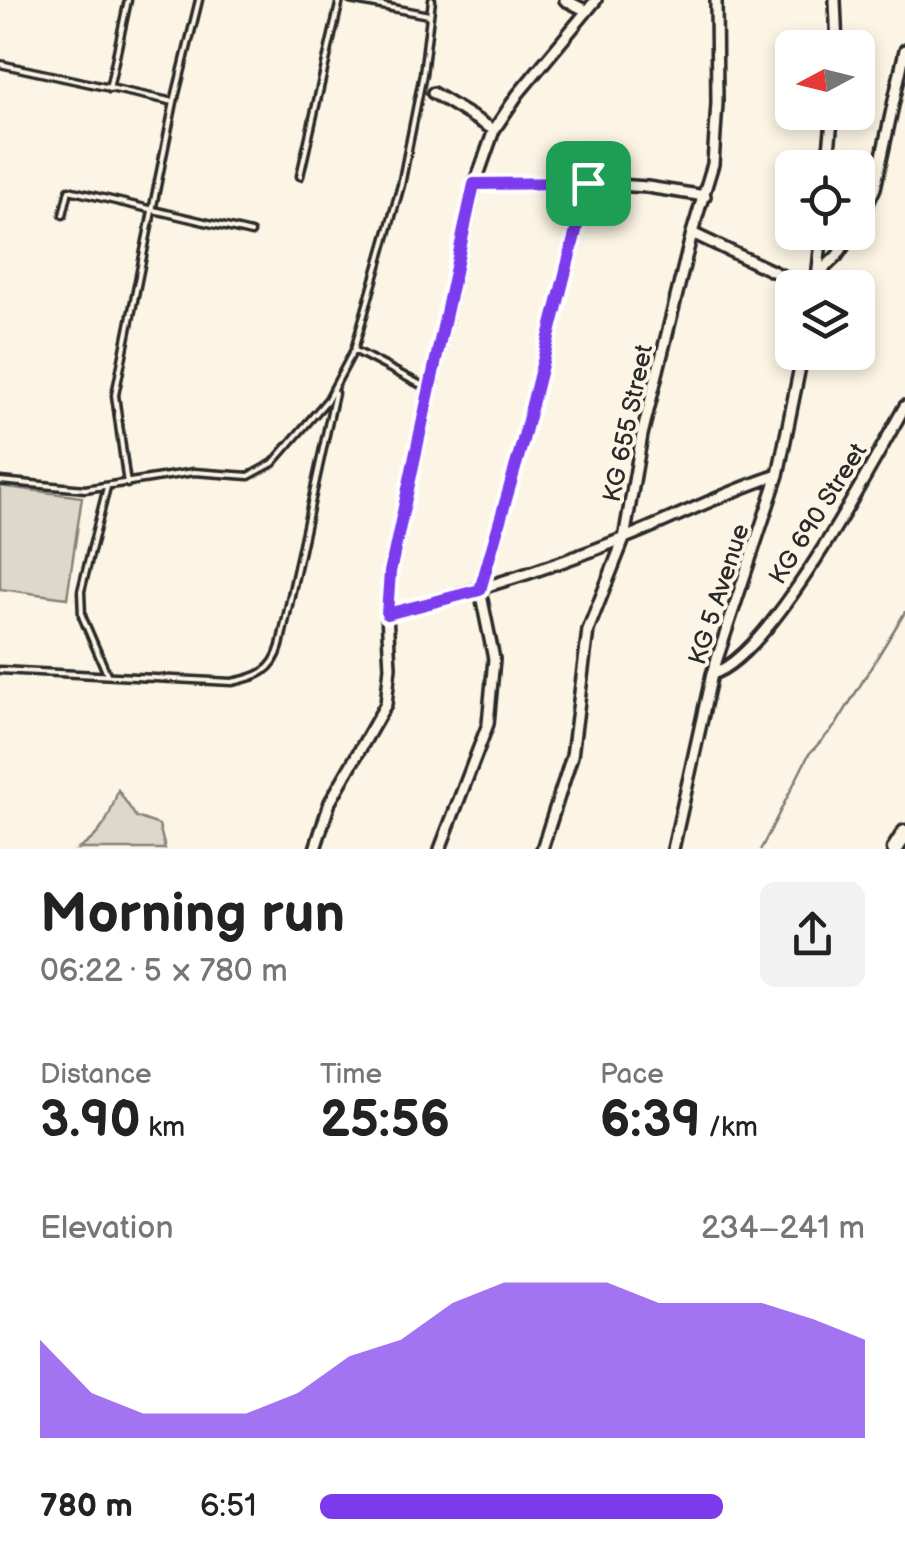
<!DOCTYPE html>
<html lang="en">
<head>
<meta charset="utf-8">
<style>
  body { margin:0; font-family:"Balsamiq Sans",sans-serif; background:#f2f2f2; color:#222; height:100vh; display:flex; flex-direction:column; font-size:38px; white-space:nowrap }
  * { box-sizing:border-box; margin:0 }
  p { font-size:32px; color:#767676 }
  .icon { flex:none; width:55px; height:55px; fill:none; stroke:currentColor; stroke-width:2; stroke-linecap:round; stroke-linejoin:round }
  .map { position:relative; height:849px; overflow:hidden }
  .drawer { display:flex; flex-direction:column; background:#fff; flex:1 }
  .drawer>* { flex:none }
  .needle { width:65px; rotate:263deg }
  .tools { position:absolute; left:775px; top:30px; display:grid; gap:20px }
  .tools a { display:grid; place-items:center; width:100px; height:100px; border-radius:15px; background:#fff; box-shadow:0 5px 15px #0003; font-size:50px }
  .pin { position:absolute; display:grid; place-items:center; width:85px; height:85px; color:#fff; margin:-42px; border-radius:20px; box-shadow:0 5px 15px #0006 }
  .round { display:grid; place-items:center; flex:none; width:105px; height:105px; border-radius:15px; background:#f2f2f2 }
  .summary { display:flex; align-items:center; justify-content:space-between; height:170px; padding:0 40px }
  h1 { font-size:55px; font-weight:700; line-height:75px }
  .metrics { display:grid; grid-template-columns:repeat(3,1fr); gap:15px; height:170px; padding:10px 40px }
  .metrics div { display:grid; align-content:center }
  .metrics b { font-size:50px; font-weight:700 }
  .metrics small { font-size:28px; font-weight:400 }
  .metrics p { font-size:28px }
  .chart { height:280px; padding:20px 40px }
  .chart p { display:flex; justify-content:space-between }
  .chart svg { width:100%; height:180px; margin-top:10px; fill:#7c3aed; opacity:.7 }
  ul { padding:0 40px; list-style:none; font-size:32px }
  li { display:grid; grid-template-columns:160px 120px 1fr; align-items:center; height:75px }
  li i { height:25px; border-radius:12px; background:#7c3aed }
  .map>svg:first-child { display:block }
  .green { fill:#ded8ca; stroke:#84827a; stroke-width:2.5 }
  .lines { fill:none; stroke-linecap:round; stroke-linejoin:round }
  .stream { stroke:#7d7b74; stroke-width:2.5 }
  .service-casing { stroke:#2b2b2b; stroke-width:11 }
  .minor-casing { stroke:#2b2b2b; stroke-width:16 }
  .primary-casing { stroke:#2b2b2b; stroke-width:21 }
  .service { stroke:#fcf5e5; stroke-width:4 }
  .minor { stroke:#fcf5e5; stroke-width:9 }
  .primary { stroke:#fcf5e5; stroke-width:14 }
  .route-casing { stroke:#fff; stroke-width:20 }
  .route { stroke:#7c3aed; stroke-width:12 }
  .labels { text-anchor:middle; stroke-width:8; stroke-linejoin:round; paint-order:stroke }
  .street-label { font-size:25px; fill:#2b2b2b; stroke:#fcf5e5 }
</style>
</head>
<body>
<div class="map">
<svg width="905" height="849" viewBox="0 0 905 849">
  <rect width="100%" height="100%" fill="#fcf5e5"/>
  <filter id="ink" filterUnits="userSpaceOnUse"><feTurbulence type="fractalNoise" baseFrequency=".01" numOctaves="2"/><feDisplacementMap in="SourceGraphic" scale="20" xChannelSelector="R" yChannelSelector="G"/><feConvolveMatrix kernelMatrix="1 2 1 2 8 2 1 2 1" color-interpolation-filters="sRGB"/></filter>
  <g filter="url(#ink)">
    <path class="green" d="M 0,486 L 82,497 L 67,598 L 0,589 Z
      M 118,790 L 136,817 L 159,825 L 165,849 L 78,849 C 103,835 110,816 118,790 Z"/>
    <g class="lines">
      <path class="stream" d="M 761,849 L 809,754 L 836,725 L 905,612"/>
      <defs>
        <path id="service" d="M 350,0 L 429,15
          M 0,64 L 174,102
          M 109,89 L 128,0
          M 300,176 L 340,0
          M 63,215 L 69,190 L 251,233
          M 354,350 L 429,389
          M 0,481 L 85,489 L 194,472 L 249,476 L 273,463 L 328,399 L 354,350 L 401,185 L 423,74 L 432,0
          M 127,484 L 115,395 L 174,102 L 199,0
          M 0,670 L 232,682 C 257,677 273,672 280,646 L 335,393
          M 107,674 L 82,616 L 81,591 L 107,487"/>
        <path id="minor" d="M 565,0 L 587,11
          M 835,0 L 837,48
          M 433,93 L 494,130
          M 827,168 L 833,112
          M 475,184 L 588,183
          M 858,225 L 875,188 L 905,50
          M 692,233 L 808,288
          M 820,272 L 837,256 L 853,232
          M 816,288 L 822,232
          M 387,614 C 467,594 545,570 622,539 C 674,519 724,492 778,475
          M 712,674 C 772,656 872,464 905,406
          M 315,849 L 330,802 L 386,704 L 390,667 L 387,614 L 390,572 L 475,184 L 494,130 L 518,94 L 596,0
          M 440,849 L 488,724 L 494,659 L 480,590 L 522,444 L 588,183 L 647,187 L 705,196
          M 542,849 L 572,756 L 588,630 L 624,539 L 642,435 L 692,233 L 713,164 L 717,103 L 716,0
          M 673,849 L 712,674 L 778,475 L 803,352"/>
        <path id="primary" d="M 895,849 L 905,833"/>
      </defs>
      <use href="#service" class="service-casing"/>
      <use href="#minor" class="minor-casing"/>
      <use href="#primary" class="primary-casing"/>
      <use href="#service" class="service"/>
      <use href="#minor" class="minor"/>
      <use href="#primary" class="primary"/>
    </g>
  </g>
  <g class="lines" filter="url(#ink)">
    <defs>
      <path id="route" d="M 588,183 L 522,444 L 480,590 L 387,614 L 390,572 L 474,184 Z"/>
    </defs>
    <use href="#route" class="route-casing"/>
    <use href="#route" class="route"/>
  </g>
  <g class="labels">
    <g class="street-label">
      <text transform="translate(627 423) rotate(-78)" y="9">KG 655 Street</text>
      <text transform="translate(817 513) rotate(-58)" y="9">KG 690 Street</text>
      <text transform="translate(718 594) rotate(-72)" y="9">KG 5 Avenue</text>
    </g>
  </g>
</svg>
<div class="tools">
<a><svg class="needle" viewBox="-14 -14 28 28"><path d="M0-13l5 13h-10z" fill="#e53935"/><path d="M0 13l5-13h-10z" fill="#767676"/></svg></a>
<a><svg class="icon" aria-label="locate" viewBox="0 0 24 24"><circle cx="12" cy="12" r="6"/><path d="M12 2v4M12 18v4M2 12h4M18 12h4"/></svg></a>
<a><svg class="icon" aria-label="layers" viewBox="0 0 24 24"><path d="M12 4l9 5-9 5-9-5zM3 14l9 5 9-5"/></svg></a>
</div>
<div class="pin" style="left:588px;top:183px;background:#1e9e55"><svg class="icon" aria-label="arrive" viewBox="0 0 24 24"><path d="M6 21V4h12l-3 4 3 4H6"/></svg></div>
</div>
<section class="drawer">
<div class="summary"><div><h1>Morning run</h1><p>06:22 · 5 × 780 m</p></div><a class="round"><svg class="icon" aria-label="share" viewBox="0 0 24 24"><path d="M12 15V3M7 8l5-5 5 5M5 13v7h14v-7"/></svg></a></div>
<div class="metrics">
<div><p>Distance</p><b>3.90<small> km</small></b></div>
<div><p>Time</p><b>25:56</b></div>
<div><p>Pace</p><b>6:39<small> /km</small></b></div>
</div>
<div class="chart"><p><span>Elevation</span>234–241 m</p>
<svg viewBox="0 0 160 44" preserveAspectRatio="none"><path d="M0 44V20L10 33L20 38L30 38L40 38L50 33L60 24L70 20L80 11L90 6L100 6L110 6L120 11L130 11L140 11L150 15L160 20V44z"/></svg>
</div>
<ul>
<li><b>780 m</b>6:51<i style="width:74%"></i></li>
</ul>
</section>
</body>
</html>
